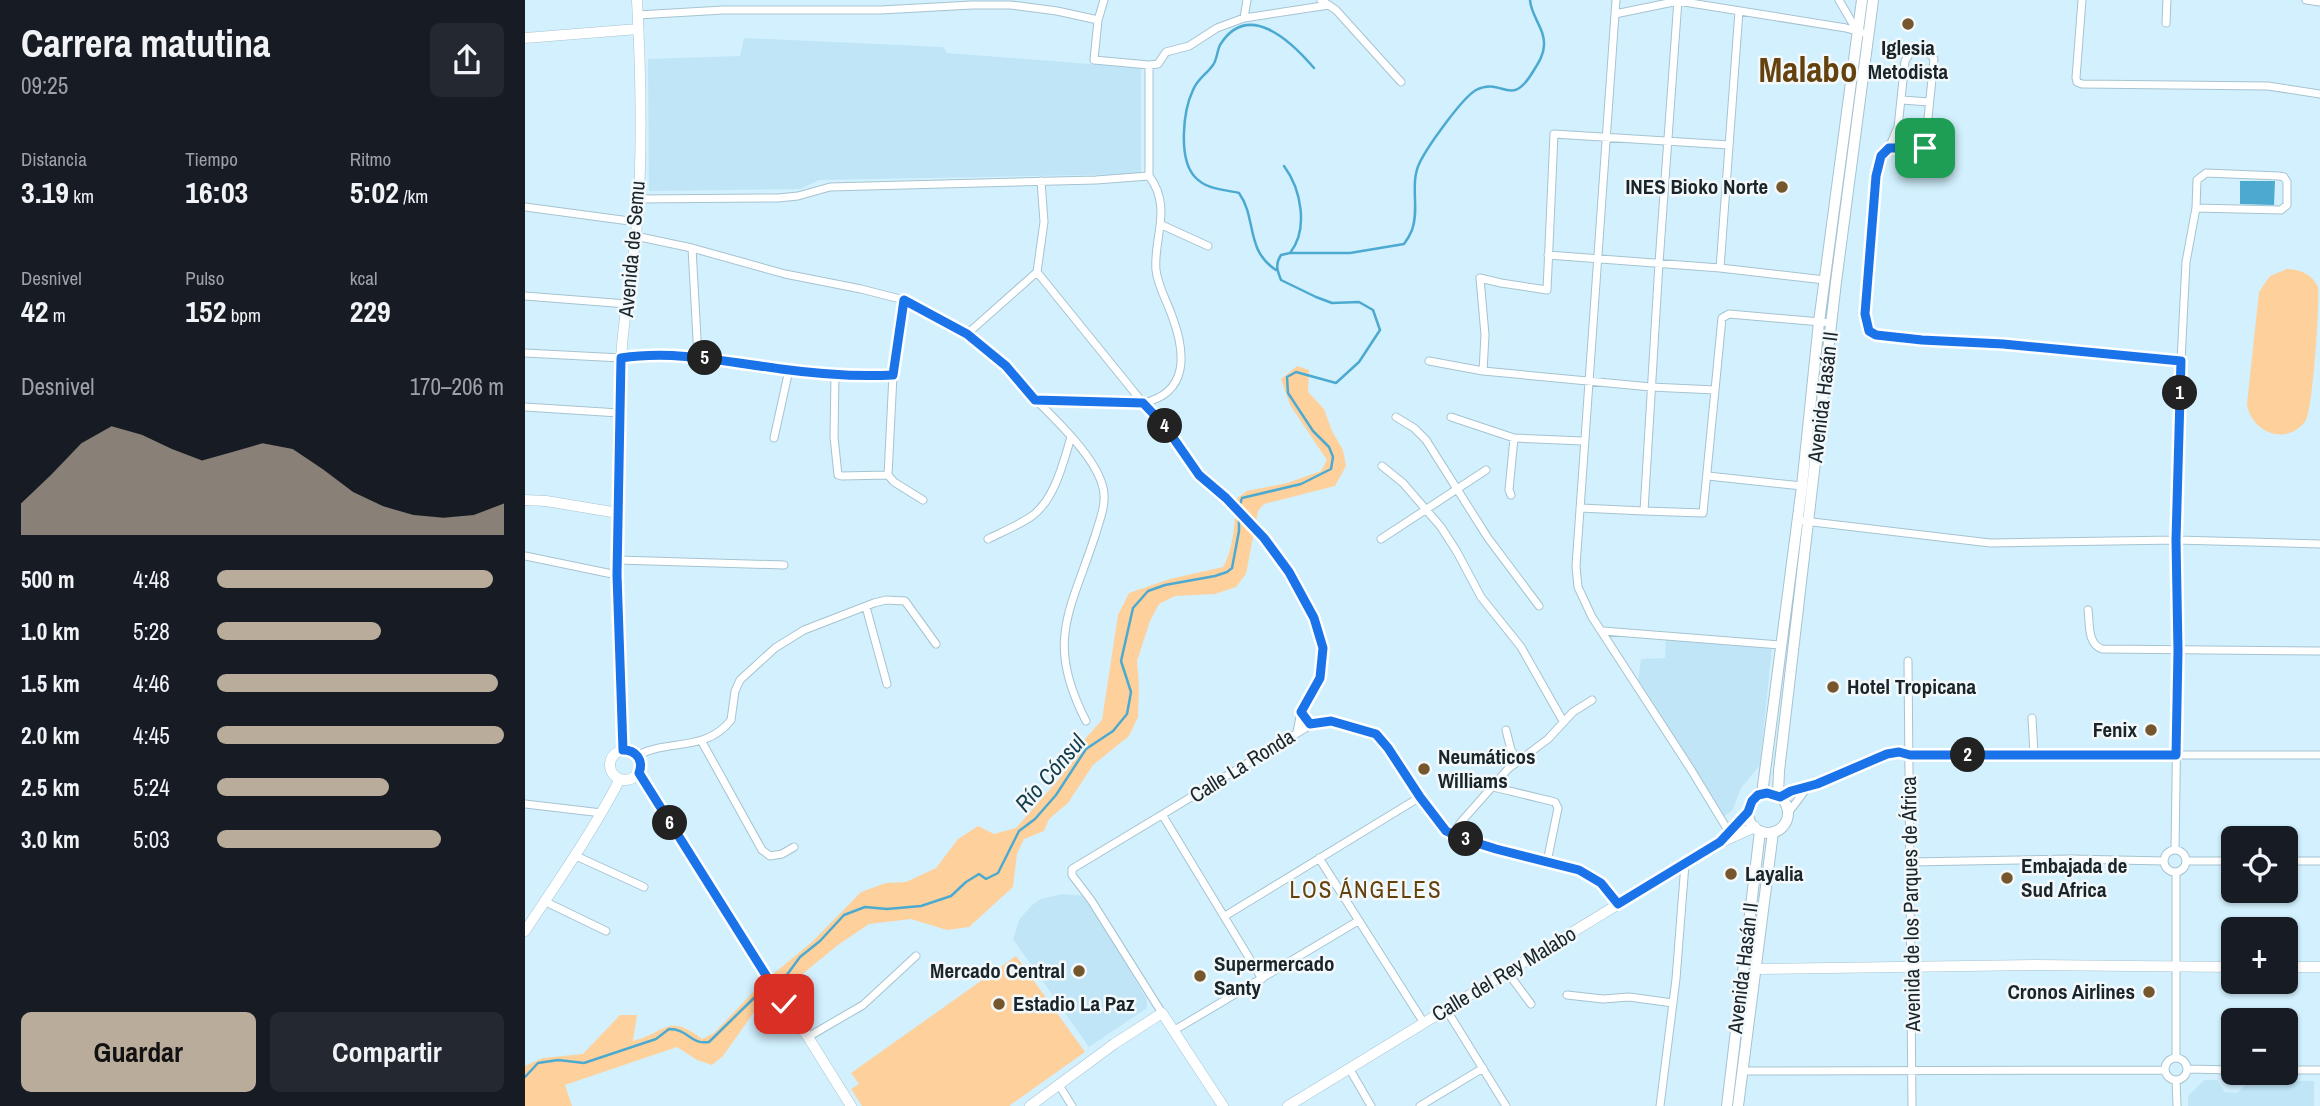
<!DOCTYPE html>
<html lang="es">
<head>
<meta charset="utf-8">
<style>
  body { margin:0; font-family:"Archivo Narrow",sans-serif; background:#242831; color:#f1f3f6; height:100vh; display:flex; flex-direction:column; font-size:26px; white-space:nowrap }
  * { box-sizing:border-box; margin:0 }
  p { font-size:23px; color:#9ea1a6 }
  .icon { flex:none; width:38px; height:38px; fill:none; stroke:currentColor; stroke-width:2; stroke-linecap:round; stroke-linejoin:round }
  .map { position:relative; flex:1; overflow:hidden }
  .drawer { display:flex; flex-direction:column; background:#171b24; width:525px }
  .drawer>* { flex:none }
  .controls { position:absolute; left:1696px; top:826px; display:grid; gap:14px }
  .controls a { display:grid; place-items:center; width:77px; height:77px; border-radius:10px; background:#171b24; box-shadow:0 2px 5px #0004; font-size:35px }
  .pin { position:absolute; display:grid; place-items:center; width:60px; height:60px; color:#fff; margin:-30px; border-radius:14px; box-shadow:0 4px 10px #0006 }
  .km { position:absolute; width:35px; height:35px; margin:-18px; border-radius:50%; background:#222; color:#fff; font-size:19px; line-height:35px; text-align:center }
  .round { display:grid; place-items:center; flex:none; width:74px; height:74px; border-radius:10px; background:#242831 }
  .summary { display:flex; align-items:center; justify-content:space-between; height:119px; padding:0 21px }
  h1 { font-size:38px; font-weight:700; line-height:52px }
  .stats { display:grid; grid-template-columns:repeat(3,1fr); gap:10px; height:119px; padding:7px 21px }
  .stats div { display:grid; align-content:center }
  .stats b { font-size:30px; font-weight:700 }
  .stats small { font-size:19px; font-weight:400 }
  .stats p { font-size:19px }
  .chart { height:196px; padding:14px 21px }
  .chart p { display:flex; justify-content:space-between }
  .chart svg { width:100%; height:126px; margin-top:7px; fill:#baac9b; opacity:.7 }
  .cta { display:flex; gap:14px; margin-top:auto; padding:14px 21px }
  .cta a { flex:1; height:80px; border-radius:10px; background:#baac9b; color:#111; font-size:28px; font-weight:700; line-height:80px; text-align:center }
  .cta a+a { background:#242831; color:#f1f3f6 }
  ul { padding:0 21px; list-style:none; font-size:23px }
  li { display:grid; grid-template-columns:112px 84px 1fr; align-items:center; height:52px }
  li i { height:18px; border-radius:9px; background:#baac9b }
  main { display:flex; flex:1; min-height:0 }
  .map>svg:first-child { display:block }
  .built { fill:#bfe5f7 }
  .green { fill:#fed19c }
  .water { fill:#4caad1 }
  .lines { fill:none; stroke-linecap:round; stroke-linejoin:round }
  .stream { stroke:#4caad1; stroke-width:2.5 }
  .street-casing { stroke:#a6c3d0; stroke-width:9 }
  .secondary-casing { stroke:#a6c3d0; stroke-width:11 }
  .primary-casing { stroke:#a6c3d0; stroke-width:12 }
  .street { stroke:#fff; stroke-width:7 }
  .secondary { stroke:#fff; stroke-width:10 }
  .primary { stroke:#fff; stroke-width:10 }
  .route-casing { stroke:#fff; stroke-width:14 }
  .route { stroke:#1a73e8; stroke-width:9 }
  .poi-dot { fill:#76562c; stroke:#f3f9fb; stroke-width:2.5 }
  .labels { text-anchor:middle; stroke-width:5; stroke-linejoin:round; paint-order:stroke }
  .poi-label { font-size:21px; font-weight:bold; fill:#1a252b; stroke:#f3f9fb; text-anchor:start }
  .street-label { font-size:21px; fill:#1a252b; stroke:#f3f9fb }
  .water-label { font-size:23px; font-style:italic; fill:#133d4d; stroke:#f3f9fb }
  .neighbourhood-label { font-size:23px; letter-spacing:2px; fill:#64410d; stroke:#f3f9fb }
  .town-label { font-size:35px; font-weight:bold; fill:#64410d; stroke:#f3f9fb }
</style>
</head>
<body>
<main>
<section class="drawer">
<div class="summary"><div><h1>Carrera matutina</h1><p>09:25</p></div><a class="round"><svg class="icon" aria-label="share" viewBox="0 0 24 24"><path d="M12 15V3M7 8l5-5 5 5M5 13v7h14v-7"/></svg></a></div>
<div class="stats">
<div><p>Distancia</p><b>3.19<small> km</small></b></div>
<div><p>Tiempo</p><b>16:03</b></div>
<div><p>Ritmo</p><b>5:02<small> /km</small></b></div>
</div>
<div class="stats">
<div><p>Desnivel</p><b>42<small> m</small></b></div>
<div><p>Pulso</p><b>152<small> bpm</small></b></div>
<div><p>kcal</p><b>229</b></div>
</div>
<div class="chart"><p><span>Desnivel</span>170–206 m</p>
<svg viewBox="0 0 160 44" preserveAspectRatio="none"><path d="M0 44V33L10 23L20 12L30 6L40 9L50 14L60 18L70 15L80 12L90 14L100 21L110 29L120 34L130 37L140 38L150 37L160 33V44z"/></svg>
</div>
<ul>
<li><b>500 m</b>4:48<i style="width:96%"></i></li>
<li><b>1.0 km</b>5:28<i style="width:57%"></i></li>
<li><b>1.5 km</b>4:46<i style="width:98%"></i></li>
<li><b>2.0 km</b>4:45<i style="width:100%"></i></li>
<li><b>2.5 km</b>5:24<i style="width:60%"></i></li>
<li><b>3.0 km</b>5:03<i style="width:78%"></i></li>
</ul>
<div class="cta"><a>Guardar</a><a>Compartir</a></div>
</section>
<div class="map">
<svg width="1795" height="1106" viewBox="0 0 1795 1106">
  <rect width="100%" height="100%" fill="#d2f0fe"/>
  <path class="built" d="M 219,38 L 418,47 L 422,53 L 616,68 L 616,174 L 294,180 L 275,189 L 124,191 L 123,59 L 215,56 Z
    M 1141,639 L 1247,647 L 1235,765 L 1216,788 L 1207,811 L 1199,816 L 1113,683 L 1116,659 L 1140,658 Z
    M 537,894 L 561,896 L 621,998 L 622,1008 L 564,1047 L 488,939 L 494,920 L 506,906 L 516,899 Z
    M 1679,1080 L 1692,1080 L 1700,1092 L 1712,1093 L 1725,1080 L 1789,1081 L 1789,1106 L 1663,1106 L 1663,1096 Z"/>
  <path class="green" d="M 1762,269 C 1775,269 1788,275 1793,287 C 1795,299 1788,409 1781,420 C 1763,447 1726,433 1722,404 L 1734,292 L 1745,276 Z
    M 772,366 L 784,370 L 783,392 L 799,409 L 807,431 L 818,450 L 821,466 L 810,486 L 739,504 L 733,511 L 721,574 L 711,587 L 690,594 L 650,596 L 634,604 L 625,621 L 612,661 L 614,687 L 613,717 L 604,736 L 568,765 L 543,803 L 524,819 L 519,831 L 499,839 L 492,854 L 488,887 L 444,927 L 422,930 L 386,919 L 344,924 L 313,945 L 264,985 L 239,998 L 198,1056 L 187,1065 L 172,1060 L 152,1047 L 40,1085 L 47,1106 L 0,1106 L 0,1066 L 18,1058 L 58,1054 L 95,1015 L 112,1015 L 108,1041 C 142,1032 143,1013 177,1039 L 189,1033 L 235,985 L 287,942 L 336,892 L 361,883 L 381,882 L 411,868 L 433,839 L 453,826 L 469,834 L 491,828 L 534,779 L 559,740 L 577,720 L 593,615 L 604,593 L 645,579 L 698,567 C 709,548 710,521 711,499 L 722,491 L 762,483 L 796,471 L 802,460 L 765,405 L 756,379 Z
    M 491,956 L 560,1052 L 484,1106 L 337,1106 L 326,1089 L 334,1084 L 326,1073 Z"/>
  <path class="water" d="M 1715,181 L 1750,181 L 1749,205 L 1715,204 Z"/>
  <g class="lines">
    <path class="stream" d="M 759,166 C 776,189 784,229 765,253
      M 751,270 C 720,250 732,218 714,193 C 698,189 682,190 670,177 C 653,159 658,111 668,90 C 673,78 681,75 688,65 C 692,60 692,51 695,45 C 723,0 766,41 789,68
      M 714,508 L 717,498 L 776,484 L 806,469 L 808,457 L 804,447 L 788,431 L 763,393 L 762,377 L 771,372 L 811,383 L 834,362 L 855,330 L 848,310 L 834,302 L 807,303 L 791,297 L 756,280 C 752,270 750,264 756,255 L 765,253 L 825,253 L 879,244 C 882,240 885,235 887,230 C 895,208 884,183 895,162 C 903,146 937,98 951,90 C 979,76 985,111 1009,70 C 1014,62 1019,54 1019,45 C 1020,29 1006,16 1005,0
      M 249,984 L 261,976 L 275,957 L 295,941 L 319,915 L 340,907 L 362,909 L 396,906 L 426,896 L 441,882 L 454,874 L 461,879 L 473,873 L 494,831 L 510,819 L 531,795 L 561,749 L 588,731 L 602,714 L 606,692 L 596,661 L 608,608 L 616,599 L 623,591 L 640,585 L 690,576 L 702,572 L 707,568 L 714,531 L 714,515
      M 0,1077 L 13,1063 L 33,1060 L 59,1063 L 131,1039 L 144,1029 C 164,1029 165,1045 184,1042 L 231,996 L 244,987"/>
    <defs>
      <path id="street" d="M 579,0 L 573,20 L 569,60 L 624,65 L 633,64 L 641,52 L 664,46 L 692,28 L 719,18 L 804,5
        M 796,0 L 811,10 L 876,82
        M 1314,0 L 1332,31
        M 1557,0 L 1551,78 L 1552,82 L 1557,84 L 1743,86 L 1795,94
        M 1781,0 L 1795,2
        M 1090,14 L 1091,0
        M 113,15 L 198,10 L 356,10 L 447,5 L 486,5 L 532,11 L 573,20
        M 719,18 L 722,0
        M 1641,23 L 1642,0
        M 1377,100 L 1404,102
        M 1364,148 L 1400,148 L 1409,59 C 1405,51 1395,50 1386,51 L 1380,61 L 1373,127 L 1364,148 L 1356,157 L 1351,176 L 1340,314 L 1344,331 L 1351,335 L 1397,340 L 1478,344 L 1656,361
        M 113,199 L 253,198 L 273,196 L 305,187 L 571,180 L 624,176
        M 0,207 L 112,222
        M 637,225 L 683,246
        M 110,236 L 167,248 L 260,274 L 336,289 L 379,300 L 442,334 L 481,366 L 511,400 L 618,403 C 664,393 661,353 647,316 C 642,301 633,287 631,270 C 628,239 648,207 624,176 L 624,65
        M 167,248 L 173,357
        M 1023,255 L 1195,268 L 1300,280
        M 1195,268 L 1214,11
        M 512,272 L 618,403 L 640,426 L 674,475 L 701,498 L 739,538 L 764,572 L 789,618 L 798,648 L 795,678 L 776,712 L 772,732
        M 0,296 L 102,304
        M 379,300 L 368,375 L 363,475 L 369,482 L 398,500
        M 442,334 L 512,272 L 519,222 L 516,181
        M 0,353 L 96,358 C 150,350 203,362 256,369 C 293,374 331,377 368,375
        M 904,361 L 958,371 L 1126,387 L 1190,390
        M 958,371 L 960,335 L 955,278 L 976,283 L 1022,290 L 1029,134 L 1204,145
        M 310,375 L 309,437 L 313,475 L 317,476 L 363,475
        M 511,400 C 532,421 568,455 577,484 C 583,501 575,519 570,536 C 545,612 520,642 561,721
        M 0,407 L 94,413
        M 871,417 L 889,428 L 901,440 L 963,538 L 1014,606
        M 926,417 L 989,438 L 1058,441
        M 249,438 L 264,370
        M 857,466 L 878,483 L 916,527 L 932,552 L 956,597 L 996,647 L 1038,721
        M 1183,476 L 1277,486
        M 986,495 L 984,490 L 989,438
        M 1055,508 L 1119,511 L 1134,263 L 1153,0
        M 1119,511 L 1178,513 L 1197,318 L 1204,314 L 1307,323
        M 1279,521 L 1465,543 L 1651,540 L 1795,544
        M 463,539 C 477,532 494,525 507,516 C 530,499 538,463 546,437
        M 856,539 L 961,470
        M 0,556 L 92,575
        M 93,560 L 259,565
        M 341,607 L 362,684
        M 1563,610 C 1565,623 1562,644 1577,649 L 1795,651
        M 1078,631 L 1256,645
        M 1383,661 L 1387,1106
        M 1507,718 L 1509,755
        M 981,730 L 986,750 L 993,761
        M 177,742 L 237,850 L 245,856 L 257,854 L 269,847
        M 113,755 C 145,739 181,752 206,720 L 210,691 L 215,680 L 250,648 L 279,630 L 349,603 L 361,600 L 380,601 L 411,644
        M 968,787 L 1030,802 L 1033,808 L 1022,862
        M 1255,797 L 1369,752 L 1385,755 L 1795,755
        M 0,804 L 77,813
        M 1263,813 L 1282,788
        M 638,816 L 737,979
        M 1204,832 L 1165,768 L 1067,617 L 1053,587 L 1051,566 L 1090,14 L 1153,1 L 1321,28 L 1342,34
        M 928,834 L 936,822 L 983,769 L 1023,739 L 1048,712 L 1067,700
        M1639 861a11 11 0 1 1 22 0a11 11 0 1 1-22 0Z
        M 1650,850 L 1653,650 L 1651,540 L 1656,361 L 1661,262 L 1671,208 L 1672,180 L 1681,173 L 1754,176 L 1759,177 L 1762,182 L 1762,205 L 1756,210 L 1671,208
        M 51,856 L 119,887
        M 794,858 L 899,1023
        M 1661,861 L 1708,861
        M 1760,861 L 1795,861
        M 1386,862 L 1546,859 L 1639,861
        M 21,902 L 81,931
        M 700,916 L 895,797
        M 983,973 L 1006,1004
        M 1042,995 L 1078,999 L 1104,997 L 1148,1003
        M 921,1009 L 981,1106
        M 637,1013 L 566,900 L 547,875 L 547,869 L 789,723 C 809,718 838,726 854,737 L 921,831 L 936,838 L 971,849 L 1054,870 L 1076,883 L 1093,904
        M 648,1031 L 833,921
        M 283,1037 L 338,1005 L 391,956
        M1640 1069a11 11 0 1 1 22 0a11 11 0 1 1-22 0Z
        M 1651,1058 L 1651,872
        M 824,1068 L 846,1106
        M 1662,1069 L 1708,1070
        M 1760,1070 L 1795,1070
        M 1217,1071 L 1640,1070
        M 1651,1080 L 1652,1106
        M 534,1085 L 547,1106
        M 895,1106 L 958,1068
        M 1135,1106 L 1151,979 L 1160,864"/>
      <path id="secondary" d="M 0,38 L 113,29
        M 0,500 L 21,501 L 93,513
        M 98,749 C 93,620 89,490 96,361 C 98,315 108,269 112,223 C 118,150 116,74 112,0
        M85 765a15 15 0 1 1 30 0a15 15 0 1 1-30 0Z
        M 114,773 L 245,984 L 283,1037 L 326,1106
        M 1199,841 L 1230,827
        M 0,931 C 33,881 67,833 95,779
        M 1760,967 L 1795,967
        M 1231,969 L 1511,965 L 1708,967
        M 505,1106 L 589,1044 L 637,1013 L 698,1106
        M 763,1106 L 1195,842 L 1223,812"/>
      <path id="primary" d="M1223 813a20 20 0 1 1 40 0a20 20 0 1 1-40 0Z
        M 1237,794 L 1277,486 L 1294,322 L 1337,0
        M 1253,795 L 1254,771 L 1311,282 L 1348,0
        M 1202,1106 L 1235,831
        M 1213,1106 L 1248,832"/>
    </defs>
    <use href="#street" class="street-casing"/>
    <use href="#secondary" class="secondary-casing"/>
    <use href="#primary" class="primary-casing"/>
    <use href="#street" class="street"/>
    <use href="#secondary" class="secondary"/>
    <use href="#primary" class="primary"/>
  </g>
  <g class="lines">
    <defs>
      <path id="route" d="M 259,1004 L 114,773 C 119,760 111,750 98,750 L 92,575 L 96,358 C 150,350 203,362 256,369 C 293,374 330,377 368,375 L 379,300 L 442,334 L 481,366 L 510,400 L 618,403 L 640,426 L 674,475 L 701,498 L 739,538 L 764,572 L 789,618 L 798,648 L 795,678 L 776,712 L 785,724 L 806,721 L 851,734 L 863,748 L 895,797 L 921,831 L 936,838 L 971,849 L 1054,870 L 1076,883 L 1093,904 L 1195,842 L 1223,812 L 1227,801 L 1233,795 L 1242,793 L 1255,797 L 1266,791 L 1292,784 L 1362,754 L 1374,752 L 1385,755 L 1651,755 L 1653,650 L 1651,540 L 1656,361 L 1478,344 L 1397,340 L 1351,335 L 1344,331 L 1340,314 L 1351,176 L 1356,156 L 1364,148 L 1400,148"/>
    </defs>
    <use href="#route" class="route-casing"/>
    <use href="#route" class="route"/>
  </g>
  <g class="poi-dot">
    <circle cx="1383" cy="24" r="7"/>
    <circle cx="1257" cy="187" r="7"/>
    <circle cx="1308" cy="687" r="7"/>
    <circle cx="1626" cy="730" r="7"/>
    <circle cx="899" cy="769" r="7"/>
    <circle cx="1206" cy="874" r="7"/>
    <circle cx="1482" cy="878" r="7"/>
    <circle cx="554" cy="971" r="7"/>
    <circle cx="675" cy="976" r="7"/>
    <circle cx="1624" cy="992" r="7"/>
    <circle cx="474" cy="1004" r="7"/>
  </g>
  <g class="labels">
    <g class="poi-label">
      <text x="1383" y="55" text-anchor="middle">Iglesia<tspan x="1383" dy="24">Metodista</tspan></text>
      <text x="1243" y="194" text-anchor="end">INES Bioko Norte</text>
      <text x="1322" y="694">Hotel Tropicana</text>
      <text x="1612" y="737" text-anchor="end">Fenix</text>
      <text x="913" y="764">Neumáticos<tspan x="913" dy="24">Williams</tspan></text>
      <text x="1496" y="873">Embajada de<tspan x="1496" dy="24">Sud Africa</tspan></text>
      <text x="1220" y="881">Layalia</text>
      <text x="689" y="971">Supermercado<tspan x="689" dy="24">Santy</tspan></text>
      <text x="540" y="978" text-anchor="end">Mercado Central</text>
      <text x="1610" y="999" text-anchor="end">Cronos Airlines</text>
      <text x="488" y="1011">Estadio La Paz</text>
    </g>
    <g class="street-label">
      <text transform="translate(107 249) rotate(-85)" y="7">Avenida de Semu</text>
      <text transform="translate(1298 397) rotate(-83)" y="7">Avenida Hasán II</text>
      <text transform="translate(717 766) rotate(-32)" y="7">Calle La Ronda</text>
      <text transform="translate(1386 904) rotate(-91)" y="7">Avenida de los Parques de África</text>
      <text transform="translate(1218 968) rotate(-83)" y="7">Avenida Hasán II</text>
      <text transform="translate(979 974) rotate(-31)" y="7">Calle del Rey Malabo</text>
    </g>
    <g class="water-label">
      <text transform="translate(525 773) rotate(-49)" y="8">Río Cónsul</text>
    </g>
    <g class="neighbourhood-label">
      <text x="841" y="898">LOS ÁNGELES</text>
    </g>
    <g class="town-label">
      <text x="1283" y="82">Malabo</text>
    </g>
  </g>
</svg>
<div class="controls">
<a><svg class="icon" aria-label="locate" viewBox="0 0 24 24"><circle cx="12" cy="12" r="6"/><path d="M12 2v4M12 18v4M2 12h4M18 12h4"/></svg></a>
<a>+</a>
<a>−</a>
</div>
<div class="pin" style="left:1400px;top:148px;background:#1e9e55"><svg class="icon" aria-label="arrive" viewBox="0 0 24 24"><path d="M6 21V4h12l-3 4 3 4H6"/></svg></div>
<div class="pin" style="left:259px;top:1004px;background:#d93025"><svg class="icon" aria-label="check" viewBox="0 0 24 24"><path d="M5 12l5 5 9-10"/></svg></div>
<b class="km" style="left:1655px;top:393px">1</b>
<b class="km" style="left:1443px;top:755px">2</b>
<b class="km" style="left:941px;top:839px">3</b>
<b class="km" style="left:640px;top:426px">4</b>
<b class="km" style="left:180px;top:358px">5</b>
<b class="km" style="left:145px;top:823px">6</b>
</div>
</main>
</body>
</html>
